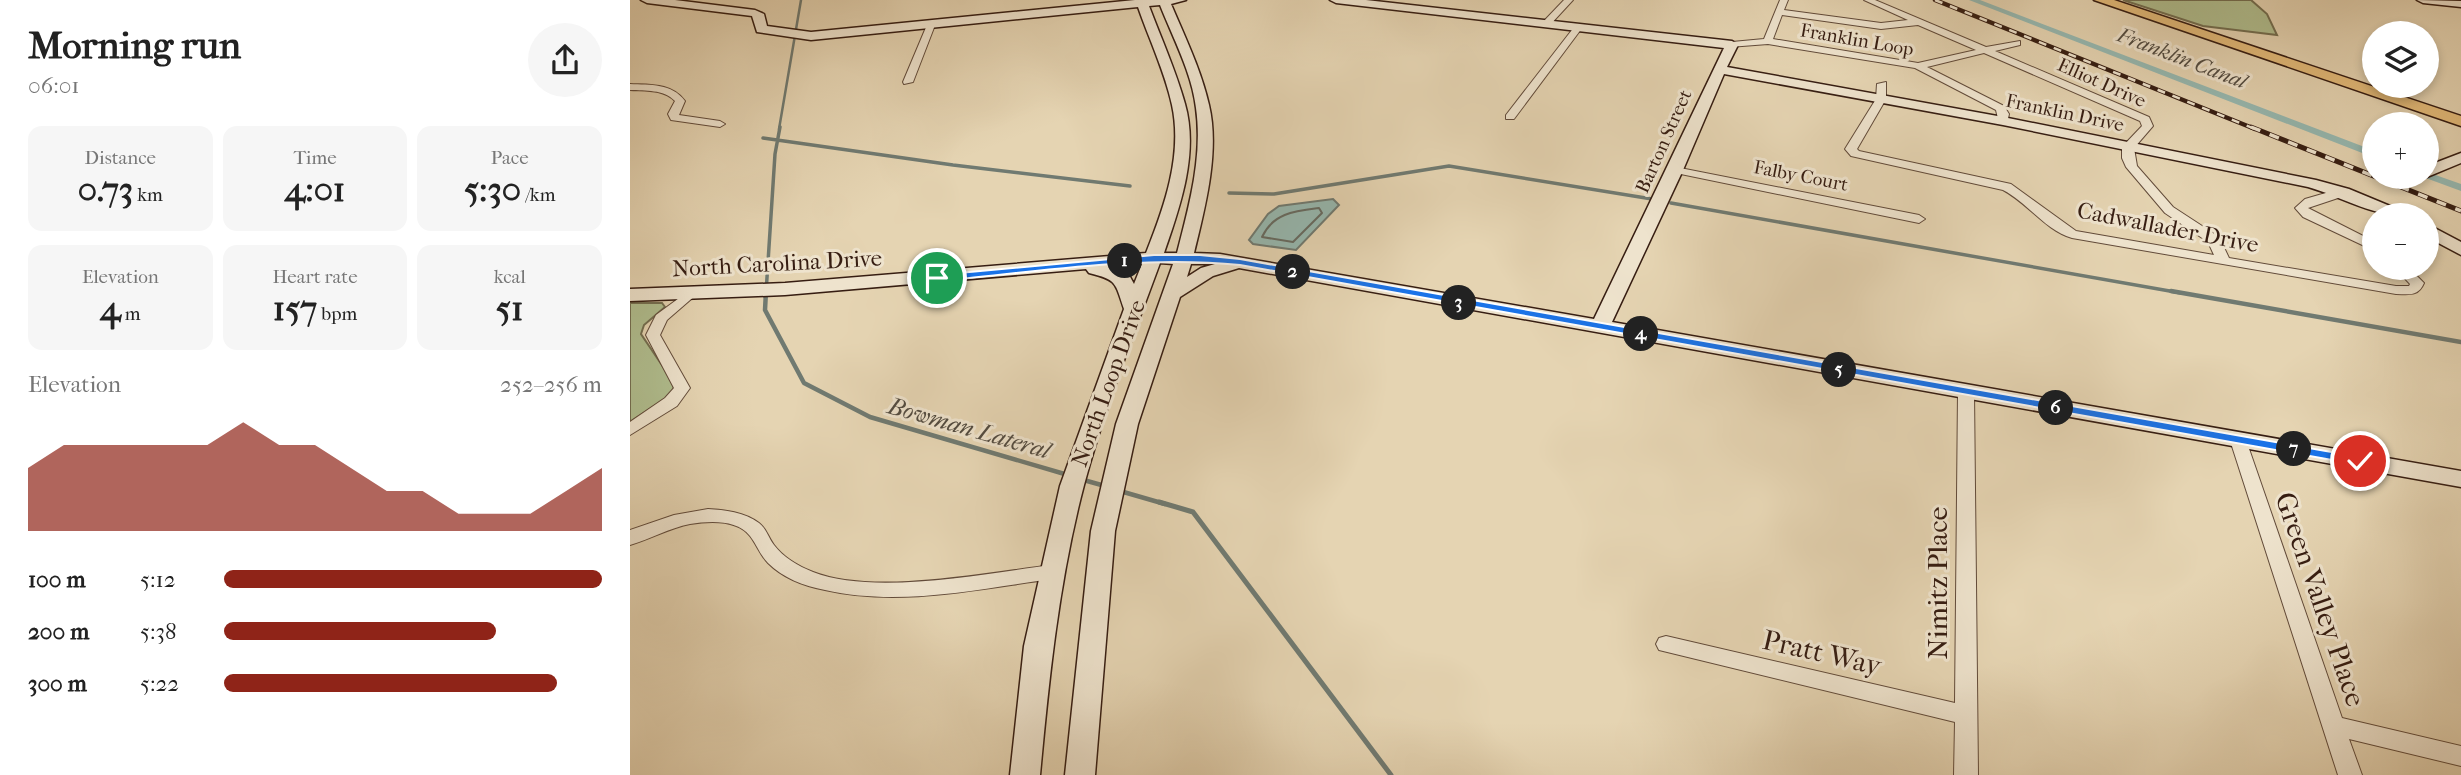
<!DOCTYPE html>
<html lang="en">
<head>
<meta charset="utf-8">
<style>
  body { margin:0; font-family:"IM FELL French Canon",serif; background:#f6f6f6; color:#222; height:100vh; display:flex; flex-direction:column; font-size:26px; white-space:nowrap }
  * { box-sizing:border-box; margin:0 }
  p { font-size:23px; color:#767676 }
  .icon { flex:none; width:38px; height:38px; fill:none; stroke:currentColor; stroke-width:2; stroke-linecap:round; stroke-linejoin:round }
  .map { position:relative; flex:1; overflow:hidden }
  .details { display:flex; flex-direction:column; background:#fff; width:630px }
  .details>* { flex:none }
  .fabs { position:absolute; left:1732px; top:21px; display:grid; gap:14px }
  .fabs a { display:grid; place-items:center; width:77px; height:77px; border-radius:50%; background:#fff; box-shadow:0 4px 10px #0003; font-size:35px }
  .pin { position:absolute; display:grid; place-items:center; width:60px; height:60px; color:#fff; margin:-30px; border:4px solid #fff; border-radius:50%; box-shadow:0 2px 7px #0007 }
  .km { position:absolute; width:35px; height:35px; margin:-18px; border-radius:50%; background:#222; color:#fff; font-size:19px; line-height:35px; text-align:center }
  .round { display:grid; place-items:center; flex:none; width:74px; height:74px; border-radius:37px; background:#f6f6f6 }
  .overview { display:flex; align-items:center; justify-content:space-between; height:119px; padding:0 28px }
  h1 { font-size:38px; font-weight:700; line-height:52px }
  .stats { display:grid; grid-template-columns:repeat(3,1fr); gap:10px; height:119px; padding:7px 28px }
  .stats div { display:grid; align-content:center; border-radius:14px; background:#f6f6f6; text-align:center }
  .stats b { font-size:35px; font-weight:700 }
  .stats small { font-size:19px; font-weight:400 }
  .stats p { font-size:19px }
  .chart { height:196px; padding:14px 28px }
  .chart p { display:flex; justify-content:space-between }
  .chart svg { width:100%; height:126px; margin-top:7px; fill:#8f2418; opacity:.7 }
  ul { padding:0 28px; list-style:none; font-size:23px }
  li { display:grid; grid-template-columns:112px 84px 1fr; align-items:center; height:52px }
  li i { height:18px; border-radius:9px; background:#8f2418 }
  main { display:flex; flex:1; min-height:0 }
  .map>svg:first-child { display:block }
  .green { fill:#b0be8f; stroke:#736e50; stroke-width:2 }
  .water { fill:#96b8b0; stroke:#707a71; stroke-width:2 }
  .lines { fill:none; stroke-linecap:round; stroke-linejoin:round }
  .shore { stroke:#666a61; stroke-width:2 }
  .stream-far3 { stroke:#707a71; stroke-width:2.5 }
  .stream-far2 { stroke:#707a71; stroke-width:3.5 }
  .stream-far1 { stroke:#707a71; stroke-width:4.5 }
  .stream { stroke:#707a71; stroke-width:5 }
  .canal { fill:#96b8b0; fill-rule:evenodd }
  .street-casing { stroke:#624b3a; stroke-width:2 }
  .secondary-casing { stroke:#361d12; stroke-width:3 }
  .primary-casing { stroke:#361d12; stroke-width:3 }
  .street { fill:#eee3cd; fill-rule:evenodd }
  .secondary { fill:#eee3cd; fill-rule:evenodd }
  .primary { fill:#e2ba79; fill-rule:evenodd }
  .rail-far1-casing { stroke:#361d12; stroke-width:4.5 }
  .rail-casing { stroke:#361d12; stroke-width:5 }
  .rail-far1 { stroke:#eee3cd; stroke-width:2.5; stroke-dasharray:8; stroke-linecap:butt }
  .rail { stroke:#eee3cd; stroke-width:3.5; stroke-dasharray:10; stroke-linecap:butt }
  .route { fill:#1a73e8; stroke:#fff; stroke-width:2 }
  .labels { text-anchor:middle; stroke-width:6; stroke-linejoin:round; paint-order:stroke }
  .far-street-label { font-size:19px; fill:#361d12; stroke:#eee3cd }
  .far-water-label { font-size:21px; font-style:italic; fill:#534c41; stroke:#eee3cd }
  .street-label { font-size:23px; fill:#361d12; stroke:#eee3cd }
  .water-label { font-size:24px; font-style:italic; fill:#534c41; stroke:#eee3cd }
  .near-street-label { font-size:28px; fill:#361d12; stroke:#eee3cd }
</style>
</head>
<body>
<main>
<section class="details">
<div class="overview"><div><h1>Morning run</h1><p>06:01</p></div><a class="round"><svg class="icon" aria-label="share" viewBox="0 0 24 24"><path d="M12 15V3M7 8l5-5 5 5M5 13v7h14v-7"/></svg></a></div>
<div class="stats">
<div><p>Distance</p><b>0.73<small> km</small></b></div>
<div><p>Time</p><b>4:01</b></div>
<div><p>Pace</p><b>5:30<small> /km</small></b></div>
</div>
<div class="stats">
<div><p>Elevation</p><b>4<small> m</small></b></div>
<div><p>Heart rate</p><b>157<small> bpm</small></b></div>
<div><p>kcal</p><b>51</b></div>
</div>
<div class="chart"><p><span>Elevation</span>252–256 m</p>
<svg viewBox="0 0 160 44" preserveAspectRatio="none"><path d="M0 44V22L10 14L20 14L30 14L40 14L50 14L60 6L70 14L80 14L90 22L100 30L110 30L120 38L130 38L140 38L150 30L160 22V44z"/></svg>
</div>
<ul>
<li><b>100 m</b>5:12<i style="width:100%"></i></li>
<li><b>200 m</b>5:38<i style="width:72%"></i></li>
<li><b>300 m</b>5:22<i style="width:88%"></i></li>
</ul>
</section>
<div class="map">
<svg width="1831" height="775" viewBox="0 0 1831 775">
  <rect width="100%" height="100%" fill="#e5d4b2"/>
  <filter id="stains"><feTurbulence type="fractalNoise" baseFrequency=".00286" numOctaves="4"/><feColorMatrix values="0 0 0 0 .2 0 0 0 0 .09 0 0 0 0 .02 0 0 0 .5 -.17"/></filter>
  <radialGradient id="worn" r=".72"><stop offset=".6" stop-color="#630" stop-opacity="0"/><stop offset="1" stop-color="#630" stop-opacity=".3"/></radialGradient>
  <path class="green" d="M 1493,0 L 1621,0 L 1637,14 L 1647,35 L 1573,26 Z
    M 0,303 L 32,303 L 35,307 L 14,325 L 11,334 L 44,383 L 43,394 L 0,422 Z"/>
  <path class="water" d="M 703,199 L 709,205 L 666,250 L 623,244 L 619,240 L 638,214 L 649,206 Z"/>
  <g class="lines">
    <path class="shore" d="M 689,208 L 692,213 L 663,242 L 632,237 C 643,213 665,211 689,208 Z"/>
    <path class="stream-far3" d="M 149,129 L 171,0"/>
    <path class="stream-far2" d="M 133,138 L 323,165 L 500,186
      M 599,193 L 644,194 L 819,166 L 1022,199
      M 1041,203 L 1551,293
      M 136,293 L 145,154 L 150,127"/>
    <path class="stream-far1" d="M 136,291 L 135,310 L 174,383 L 240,417 L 438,475
      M 1541,291 L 1831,342
      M 450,479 L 475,486
      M 490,491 L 535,504"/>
    <path class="stream" d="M 529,502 L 563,512 L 761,775"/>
    <path class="canal" d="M 1339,0 L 1350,0 L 1745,151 L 1745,158 Z
      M 1797,172 L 1831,184 L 1831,191 L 1793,177 L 1797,177 Z"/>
    <defs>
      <path id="street" d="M 934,0 L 943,0 L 919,26 L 913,26 L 913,22 Z
        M 1150,0 L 1158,0 L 1154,10 L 1251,23 L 1278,20 L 1234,0 L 1245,0 L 1356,47 L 1390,41 L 1390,45 L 1365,51 L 1519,117 L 1523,126 L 1504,148 L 1507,166 L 1543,207 L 1589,237 L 1599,258 L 1766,286 L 1779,286 L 1780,284 L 1765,268 L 1779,268 L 1794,283 C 1788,297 1779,294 1766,294 L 1442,238 C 1415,230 1398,203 1373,190 L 1221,156 L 1215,149 L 1246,99 L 1247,84 L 1256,82 L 1256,99 L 1227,149 L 1229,151 L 1381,184 L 1446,231 L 1584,255 L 1578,242 L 1535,213 L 1496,167 L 1492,158 L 1492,147 L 1512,126 L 1510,121 L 1354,53 L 1297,67 L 1374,106 L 1379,114 L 1377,123 L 1369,123 L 1366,110 L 1285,68 L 1138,44 L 1099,47 L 1097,45 L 1102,42 L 1134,39 ZM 1152,15 L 1251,29 L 1288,25 L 1346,50 L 1288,63 L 1143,39 Z
        M 301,22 L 305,25 L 283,82 L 274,84 L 273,82 L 297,25 Z
        M 945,26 L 952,28 L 884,119 L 876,119 L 876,115 Z
        M 0,84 C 20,85 42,83 55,101 L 49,115 L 90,121 L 95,124 L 90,127 L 41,120 L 38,114 L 45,101 C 33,89 16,91 0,90 Z
        M 1045,167 L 1289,215 L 1295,219 L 1289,223 L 1041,172 L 1041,168 Z
        M 1713,188 L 1719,192 L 1717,195 L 1678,208 L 1745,242 L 1745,251 L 1673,217 L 1665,208 L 1675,199 Z
        M 60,290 L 67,294 L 37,320 L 30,335 L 60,388 L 47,406 L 0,435 L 0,422 L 35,398 L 44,388 L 16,335 L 26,315 Z
        M 1336,387 L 1344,392 L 1348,775 L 1324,775 L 1325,722 L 1029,650 L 1026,644 L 1029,638 L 1036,636 L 1325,703 L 1328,392 Z
        M 1608,435 L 1616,440 L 1712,718 L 1831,746 L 1831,766 L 1719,739 L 1732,775 L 1708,775 L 1600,440 Z
        M 78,509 C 95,510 114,512 129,523 C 136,528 138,537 144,545 C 153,557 168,566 183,572 C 244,596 357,573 422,565 L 429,567 L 432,572 L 429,577 L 422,579 C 348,589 269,607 195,590 C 174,586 153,578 138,563 C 130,555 127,545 120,536 C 107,519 79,521 60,524 C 39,528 21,539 0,545 L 0,530 L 44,515 Z"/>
      <path id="secondary" d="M 11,0 L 45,0 L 125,10 L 134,14 L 137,26 L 181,32 L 505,0 L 556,0 L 541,4 C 555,37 571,70 579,105 C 590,151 575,208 564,253 L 590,254 L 964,319 L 1094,48 L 706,3 L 700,0 L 736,0 L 1102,41 L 1108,45 L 1097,67 L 1373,117 L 1686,180 L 1719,189 L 1772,211 L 1774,215 C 1741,216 1710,196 1678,187 L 1373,125 L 1094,74 L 1053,170 L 982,322 L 1831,471 L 1831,487 L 609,268 L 583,276 L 550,297 L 508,424 L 485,531 L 465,775 L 435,775 L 461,531 L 486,424 L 543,264 L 530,263 C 503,336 474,410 454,485 C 429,580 419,678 410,775 L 380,775 L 394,646 L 430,486 L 494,309 C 485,282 487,280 459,273 L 456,269 L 155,295 L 0,301 L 0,289 L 155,283 L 516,253 C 534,208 553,155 542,105 C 535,72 519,39 508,7 L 181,40 L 127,32 L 122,16 L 17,3 ZM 530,5 C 543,38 562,73 566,108 C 573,157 559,206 547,253 L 534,253 C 550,207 569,153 555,104 C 546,71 531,38 519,6 ZM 512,264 L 504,284 L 499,275 L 484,267 ZM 561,264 L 585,264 L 571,268 L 557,277 Z
        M 1787,0 L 1831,1 L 1831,7 L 1793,3 Z
        M 1831,153 L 1831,163 L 1797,177 L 1797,166 Z
        M 1770,177 L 1791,177 L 1782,182 L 1770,182 Z
        M 1797,224 L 1831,242 L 1831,255 L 1797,237 Z"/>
      <path id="primary" d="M 1464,0 L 1484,0 L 1831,116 L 1831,126 Z"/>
    </defs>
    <use href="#street" class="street-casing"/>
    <use href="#secondary" class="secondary-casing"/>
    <use href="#primary" class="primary-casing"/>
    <use href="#street" class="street"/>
    <use href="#secondary" class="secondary"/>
    <use href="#primary" class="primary"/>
    <defs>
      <path id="rail-far1" d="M 1305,0 L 1625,129"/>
      <path id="rail" d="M 1621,127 L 1831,211"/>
    </defs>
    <use href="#rail-far1" class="rail-far1-casing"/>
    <use href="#rail" class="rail-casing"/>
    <use href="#rail-far1" class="rail-far1"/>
    <use href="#rail" class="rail"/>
  </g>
  <path class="route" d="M 524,255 L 570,255 L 610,259 L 1730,457 L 1737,461 L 1730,465 L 610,265 C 509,255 407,272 307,281 L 302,278 L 307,275 Z"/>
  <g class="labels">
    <g class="far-street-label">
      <text transform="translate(1227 39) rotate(10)" y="7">Franklin Loop</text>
      <text transform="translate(1472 82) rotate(24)" y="7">Elliot Drive</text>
      <text transform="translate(1435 112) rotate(12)" y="7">Franklin Drive</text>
      <text transform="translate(1033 141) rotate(-66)" y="7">Barton Street</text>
      <text transform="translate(1171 175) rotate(11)" y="7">Falby Court</text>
    </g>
    <g class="far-water-label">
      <text transform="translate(1552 58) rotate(21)" y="7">Franklin Canal</text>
    </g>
    <g class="street-label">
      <text transform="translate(1538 227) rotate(11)" y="8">Cadwallader Drive</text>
      <text transform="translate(147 263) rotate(-3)" y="8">North Carolina Drive</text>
      <text transform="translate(478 383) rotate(-70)" y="8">North Loop Drive</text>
    </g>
    <g class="water-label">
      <text transform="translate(339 428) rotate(16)" y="8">Bowman Lateral</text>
    </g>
    <g class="near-street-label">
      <text transform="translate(1307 583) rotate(-90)" y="10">Nimitz Place</text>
      <text transform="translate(1691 599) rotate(71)" y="10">Green Valley Place</text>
      <text transform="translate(1192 652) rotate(13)" y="10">Pratt Way</text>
    </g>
  </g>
  <rect width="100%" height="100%" filter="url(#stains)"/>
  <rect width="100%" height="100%" fill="url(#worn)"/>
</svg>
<div class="fabs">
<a><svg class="icon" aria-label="layers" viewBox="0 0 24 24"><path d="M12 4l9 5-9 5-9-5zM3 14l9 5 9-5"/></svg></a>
<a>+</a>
<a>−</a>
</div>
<div class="pin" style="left:307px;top:278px;background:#1e9e55"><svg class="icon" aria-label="arrive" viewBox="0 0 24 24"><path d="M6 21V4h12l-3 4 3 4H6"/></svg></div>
<div class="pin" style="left:1730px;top:461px;background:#d93025"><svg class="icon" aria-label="check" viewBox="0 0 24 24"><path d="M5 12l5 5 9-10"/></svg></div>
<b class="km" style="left:495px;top:261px">1</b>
<b class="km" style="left:663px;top:272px">2</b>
<b class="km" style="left:829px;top:303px">3</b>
<b class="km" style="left:1011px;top:334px">4</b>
<b class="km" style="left:1209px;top:370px">5</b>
<b class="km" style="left:1426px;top:408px">6</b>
<b class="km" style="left:1664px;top:449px">7</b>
</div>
</main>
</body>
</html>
